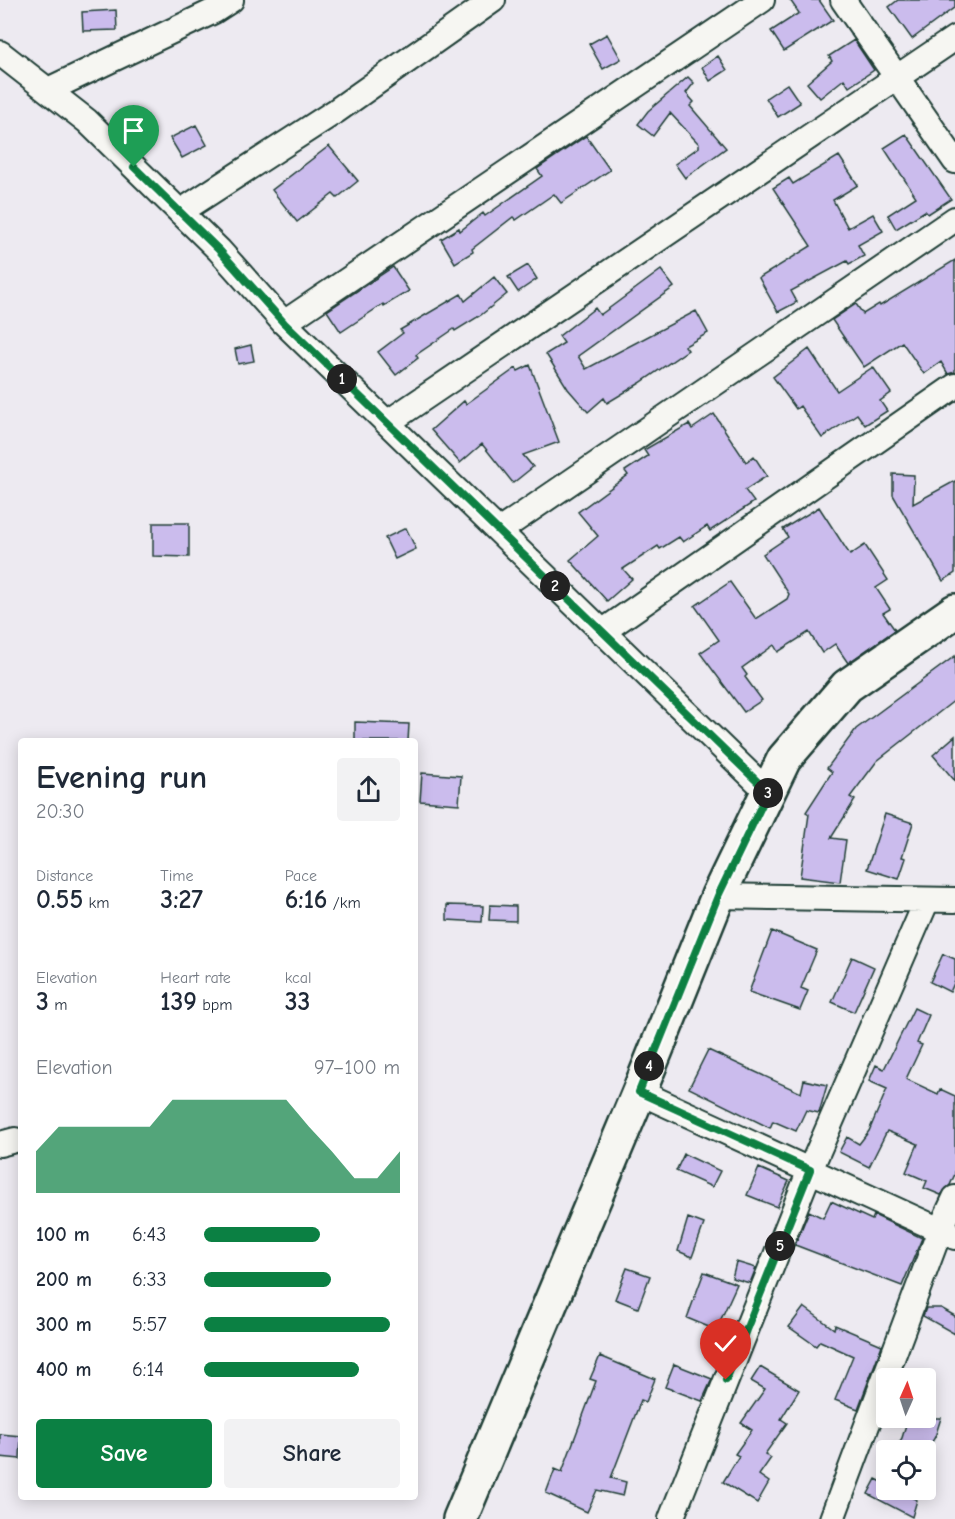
<!DOCTYPE html>
<html lang="en">
<head>
<meta charset="utf-8">
<style>
  body { margin:0; font-family:"Comic Neue",sans-serif; background:#f2f2f3; color:#1f2937; height:100vh; display:flex; flex-direction:column; font-size:22px; white-space:nowrap }
  * { box-sizing:border-box; margin:0 }
  p { font-size:20px; color:#747a83 }
  .icon { flex:none; width:33px; height:33px; fill:none; stroke:currentColor; stroke-width:2; stroke-linecap:round; stroke-linejoin:round }
  .map { position:relative; flex:1; overflow:hidden }
  .drawer { position:absolute; left:18px; top:738px; width:400px; height:762px; display:flex; flex-direction:column; background:#fff; border-radius:6px; box-shadow:0 3px 15px #0003 }
  .drawer>* { flex:none }
  .needle { width:39px; rotate:3deg }
  .fabs { position:absolute; left:876px; top:1368px; display:grid; gap:12px }
  .fabs a { display:grid; place-items:center; width:60px; height:60px; border-radius:6px; background:#fff; box-shadow:0 3px 15px #0003; font-size:30px }
  .pin { position:absolute; display:grid; place-items:center; width:51px; height:51px; color:#fff; margin:-62px -26px; border-radius:50% 50% 50% 0; rotate:-45deg; box-shadow:0 0 6px #0007 }
  .pin .icon { rotate:45deg }
  .km { position:absolute; width:30px; height:30px; margin:-15px; border-radius:50%; background:#222; color:#fff; font-size:16px; line-height:30px; text-align:center }
  .round { display:grid; place-items:center; flex:none; width:63px; height:63px; border-radius:6px; background:#f2f2f3 }
  .head { display:flex; align-items:center; justify-content:space-between; height:102px; padding:0 18px }
  h1 { font-size:33px; font-weight:700; line-height:45px }
  .figures { display:grid; grid-template-columns:repeat(3,1fr); gap:9px; height:102px; padding:6px 18px }
  .figures div { display:grid; align-content:center }
  .figures b { font-size:26px; font-weight:700 }
  .figures small { font-size:16px; font-weight:400 }
  .figures p { font-size:16px }
  .chart { height:168px; padding:12px 18px }
  .chart p { display:flex; justify-content:space-between }
  .chart svg { width:100%; height:108px; margin-top:6px; fill:#0b8043; opacity:.7 }
  .primary-button { display:flex; gap:12px; margin-top:auto; padding:12px 18px }
  .primary-button a { flex:1; height:69px; border-radius:6px; background:#0b8043; color:#fff; font-size:24px; font-weight:700; line-height:69px; text-align:center }
  .primary-button a+a { background:#f2f2f3; color:#1f2937 }
  ul { padding:0 18px; list-style:none; font-size:20px }
  li { display:grid; grid-template-columns:96px 72px 1fr; align-items:center; height:45px }
  li i { height:15px; border-radius:8px; background:#0b8043 }
  .map>svg:first-child { display:block }
  .building { fill:#cbbced; stroke:#1f3d34; stroke-width:1.5 }
  .lines { fill:none; stroke-linecap:round; stroke-linejoin:round }
  .minor-casing { stroke:#1f3d34; stroke-width:28 }
  .secondary-casing { stroke:#1f3d34; stroke-width:38 }
  .minor { stroke:#f6f6f2; stroke-width:24 }
  .secondary { stroke:#f6f6f2; stroke-width:33 }
  .route-casing { stroke:#fff; stroke-width:12 }
  .route { stroke:#0b8043; stroke-width:8 }
</style>
</head>
<body>
<div class="map">
<svg width="955" height="1519" viewBox="0 0 955 1519">
  <rect width="100%" height="100%" fill="#edeaf1"/>
  <filter id="ink" filterUnits="userSpaceOnUse"><feTurbulence type="fractalNoise" baseFrequency=".0167" numOctaves="2"/><feDisplacementMap in="SourceGraphic" scale="12" xChannelSelector="R" yChannelSelector="G"/><feConvolveMatrix kernelMatrix="1 2 1 2 8 2 1 2 1" color-interpolation-filters="sRGB"/></filter>
  <g filter="url(#ink)">
    <path class="building" d="M 790,0 L 819,0 L 833,20 L 784,51 L 771,31 L 799,13 Z
      M 898,0 L 955,0 L 955,7 L 912,39 L 889,7 Z
      M 116,10 L 117,30 L 83,31 L 82,12 Z
      M 607,34 L 621,59 L 603,69 L 589,44 Z
      M 854,40 L 874,70 L 849,87 L 844,79 L 820,98 L 807,83 L 832,61 L 829,56 Z
      M 718,56 L 727,70 L 710,81 L 702,67 Z
      M 688,77 L 694,83 L 686,93 L 694,102 L 690,106 L 726,148 L 685,178 L 675,164 L 699,147 L 699,144 L 670,113 L 653,136 L 638,124 L 648,111 Z
      M 787,84 L 800,103 L 778,117 L 766,98 Z
      M 196,125 L 207,145 L 182,158 L 170,138 Z
      M 906,134 L 951,199 L 928,214 L 925,211 L 896,229 L 888,215 L 916,197 L 884,148 Z
      M 586,136 L 610,170 L 561,203 L 554,194 L 516,220 L 513,217 L 472,249 L 473,252 L 455,263 L 441,239 L 459,228 L 460,231 L 483,213 L 485,216 L 542,176 L 537,169 Z
      M 329,146 L 358,181 L 337,198 L 333,194 L 297,222 L 272,190 Z
      M 839,156 L 858,185 L 833,200 L 848,228 L 873,214 L 883,231 L 858,245 L 864,256 L 849,264 L 847,261 L 791,291 L 797,302 L 778,312 L 759,278 L 811,246 L 773,188 L 789,178 L 793,184 Z
      M 955,260 L 955,372 L 948,374 L 941,362 L 924,374 L 902,342 L 864,367 L 832,320 L 856,304 L 863,314 L 879,304 L 880,306 Z
      M 528,265 L 537,279 L 518,292 L 508,277 Z
      M 393,267 L 409,291 L 384,306 L 383,304 L 341,332 L 327,311 Z
      M 661,270 L 674,287 L 578,356 L 586,369 L 696,311 L 708,333 L 685,346 L 688,350 L 640,383 L 607,403 L 604,398 L 588,412 L 568,389 L 546,354 L 564,343 L 559,336 L 595,308 L 600,315 Z
      M 494,277 L 507,294 L 481,315 L 455,331 L 454,329 L 416,355 L 418,358 L 396,375 L 378,352 L 403,333 L 400,330 L 461,294 L 465,301 Z
      M 251,345 L 254,361 L 238,364 L 235,349 Z
      M 809,349 L 837,391 L 873,367 L 891,393 L 880,401 L 887,411 L 865,425 L 857,414 L 822,438 L 800,406 L 796,409 L 773,377 Z
      M 530,365 L 559,442 L 523,455 L 533,467 L 513,483 L 482,444 L 460,463 L 431,430 L 464,401 L 466,404 L 516,368 L 518,371 Z
      M 714,414 L 746,462 L 754,456 L 767,476 L 745,490 L 754,502 L 710,531 L 707,526 L 683,542 L 679,537 L 660,549 L 658,546 L 623,569 L 632,579 L 607,601 L 570,560 L 598,536 L 578,512 L 628,475 L 625,471 L 648,456 L 644,450 L 689,424 L 692,429 Z
      M 893,474 L 914,475 L 913,504 L 955,481 L 955,573 L 943,581 L 893,495 Z
      M 819,507 L 850,555 L 865,545 L 888,580 L 876,588 L 890,609 L 883,613 L 895,630 L 848,663 L 835,644 L 822,653 L 809,632 L 778,652 L 774,645 L 742,668 L 747,675 L 745,677 L 762,700 L 744,712 L 700,653 L 719,640 L 695,606 L 730,582 L 756,619 L 787,599 L 789,594 L 763,554 L 788,537 L 783,529 Z
      M 153,523 L 189,523 L 189,557 L 153,556 Z
      M 406,528 L 416,549 L 395,559 L 385,538 Z
      M 955,656 L 955,700 L 877,761 L 850,797 L 855,800 L 831,838 L 846,840 L 840,882 L 800,877 L 809,814 L 806,812 L 832,772 L 827,768 L 856,729 Z
      M 355,722 L 409,724 L 408,741 L 355,741 Z
      M 955,736 L 955,781 L 933,755 Z
      M 422,773 L 461,776 L 459,804 L 420,801 Z
      M 885,814 L 913,823 L 902,857 L 906,858 L 899,879 L 867,869 Z
      M 447,905 L 483,906 L 482,922 L 447,920 Z
      M 490,905 L 516,906 L 516,921 L 489,920 Z
      M 772,931 L 817,950 L 801,988 L 808,991 L 800,1010 L 749,992 Z
      M 943,954 L 955,959 L 955,981 L 950,992 L 930,982 Z
      M 852,957 L 874,967 L 854,1012 L 832,1002 Z
      M 914,1008 L 929,1015 L 917,1043 L 922,1045 L 906,1079 L 938,1094 L 940,1089 L 955,1096 L 955,1174 L 950,1185 L 941,1195 L 924,1188 L 927,1181 L 906,1172 L 918,1144 L 887,1131 L 869,1167 L 839,1152 L 847,1137 L 859,1144 L 869,1131 L 887,1089 L 869,1081 L 876,1065 L 884,1069 Z
      M 708,1050 L 801,1093 L 804,1080 L 827,1085 L 819,1113 L 806,1110 L 796,1131 L 773,1121 L 770,1128 L 689,1088 Z
      M 684,1154 L 720,1171 L 712,1187 L 676,1171 Z
      M 759,1168 L 789,1181 L 777,1207 L 747,1195 Z
      M 831,1201 L 872,1220 L 874,1215 L 922,1238 L 902,1286 L 795,1245 L 809,1211 L 823,1218 Z
      M 688,1218 L 704,1224 L 692,1257 L 678,1251 Z
      M 736,1262 L 756,1268 L 750,1283 L 732,1278 Z
      M 627,1268 L 650,1276 L 638,1308 L 615,1299 Z
      M 704,1272 L 737,1284 L 716,1330 L 687,1318 Z
      M 804,1307 L 834,1329 L 835,1325 L 882,1345 L 858,1409 L 835,1400 L 853,1356 L 820,1341 L 816,1346 L 789,1327 Z
      M 926,1308 L 941,1308 L 955,1316 L 955,1334 L 923,1316 Z
      M 600,1356 L 655,1379 L 646,1402 L 641,1400 L 611,1478 L 626,1482 L 623,1496 L 597,1490 L 587,1512 L 546,1493 L 555,1469 L 562,1472 L 596,1381 L 590,1379 Z
      M 674,1364 L 712,1379 L 702,1401 L 665,1387 Z
      M 760,1367 L 799,1390 L 781,1419 L 787,1423 L 765,1454 L 771,1458 L 759,1475 L 769,1482 L 757,1503 L 723,1482 L 739,1456 L 735,1454 L 752,1430 L 741,1423 L 765,1389 L 751,1381 Z
      M 908,1418 L 941,1418 L 935,1437 L 927,1450 L 895,1450 L 902,1438 Z
      M 0,1434 L 21,1436 L 20,1459 L 0,1457 Z
      M 876,1479 L 886,1484 L 886,1490 L 897,1490 L 917,1500 L 912,1517 L 868,1494 Z"/>
    <g class="lines">
      <defs>
        <path id="minor" d="M 843,0 L 955,161
          M 0,53 L 87,121 L 219,250 L 284,323 L 768,792
          M 48,90 L 214,11 L 231,0
          M 180,212 L 336,111 L 493,0
          M 284,323 L 762,0
          M 387,423 L 955,38
          M 499,531 L 955,219
          M 602,632 L 955,386
          M 718,896 L 955,900
          M 639,1092 L 955,1237
          M 0,1144 L 15,1140
          M 671,1519 L 810,1170 L 927,900
          M 832,1519 L 940,1230 L 955,1198"/>
        <path id="secondary" d="M 460,1519 L 639,1092 L 718,896 L 784,759 L 847,686 L 955,611"/>
      </defs>
      <use href="#minor" class="minor-casing"/>
      <use href="#secondary" class="secondary-casing"/>
      <use href="#minor" class="minor"/>
      <use href="#secondary" class="secondary"/>
    </g>
  </g>
  <g class="lines" filter="url(#ink)">
    <defs>
      <path id="route" d="M 134,167 L 219,250 L 284,323 L 768,792 L 718,896 L 639,1092 L 810,1170 L 726,1380"/>
    </defs>
    <use href="#route" class="route-casing"/>
    <use href="#route" class="route"/>
  </g>
</svg>
<div class="fabs">
<a><svg class="needle" viewBox="-14 -14 28 28"><path d="M0-13l5 13h-10z" fill="#e53935"/><path d="M0 13l5-13h-10z" fill="#747a83"/></svg></a>
<a><svg class="icon" aria-label="locate" viewBox="0 0 24 24"><circle cx="12" cy="12" r="6"/><path d="M12 2v4M12 18v4M2 12h4M18 12h4"/></svg></a>
</div>
<div class="pin" style="left:134px;top:167px;background:#1e9e55"><svg class="icon" aria-label="arrive" viewBox="0 0 24 24"><path d="M6 21V4h12l-3 4 3 4H6"/></svg></div>
<div class="pin" style="left:726px;top:1380px;background:#d93025"><svg class="icon" aria-label="check" viewBox="0 0 24 24"><path d="M5 12l5 5 9-10"/></svg></div>
<b class="km" style="left:342px;top:379px">1</b>
<b class="km" style="left:555px;top:586px">2</b>
<b class="km" style="left:768px;top:793px">3</b>
<b class="km" style="left:649px;top:1066px">4</b>
<b class="km" style="left:780px;top:1246px">5</b>
<section class="drawer">
<div class="head"><div><h1>Evening run</h1><p>20:30</p></div><a class="round"><svg class="icon" aria-label="share" viewBox="0 0 24 24"><path d="M12 15V3M7 8l5-5 5 5M5 13v7h14v-7"/></svg></a></div>
<div class="figures">
<div><p>Distance</p><b>0.55<small> km</small></b></div>
<div><p>Time</p><b>3:27</b></div>
<div><p>Pace</p><b>6:16<small> /km</small></b></div>
</div>
<div class="figures">
<div><p>Elevation</p><b>3<small> m</small></b></div>
<div><p>Heart rate</p><b>139<small> bpm</small></b></div>
<div><p>kcal</p><b>33</b></div>
</div>
<div class="chart"><p><span>Elevation</span>97–100 m</p>
<svg viewBox="0 0 160 44" preserveAspectRatio="none"><path d="M0 44V27L10 17L20 17L30 17L40 17L50 17L60 6L70 6L80 6L90 6L100 6L110 6L120 17L130 27L140 38L150 38L160 27V44z"/></svg>
</div>
<ul>
<li><b>100 m</b>6:43<i style="width:59%"></i></li>
<li><b>200 m</b>6:33<i style="width:65%"></i></li>
<li><b>300 m</b>5:57<i style="width:95%"></i></li>
<li><b>400 m</b>6:14<i style="width:79%"></i></li>
</ul>
<div class="primary-button"><a>Save</a><a>Share</a></div>
</section>
</div>
</body>
</html>
